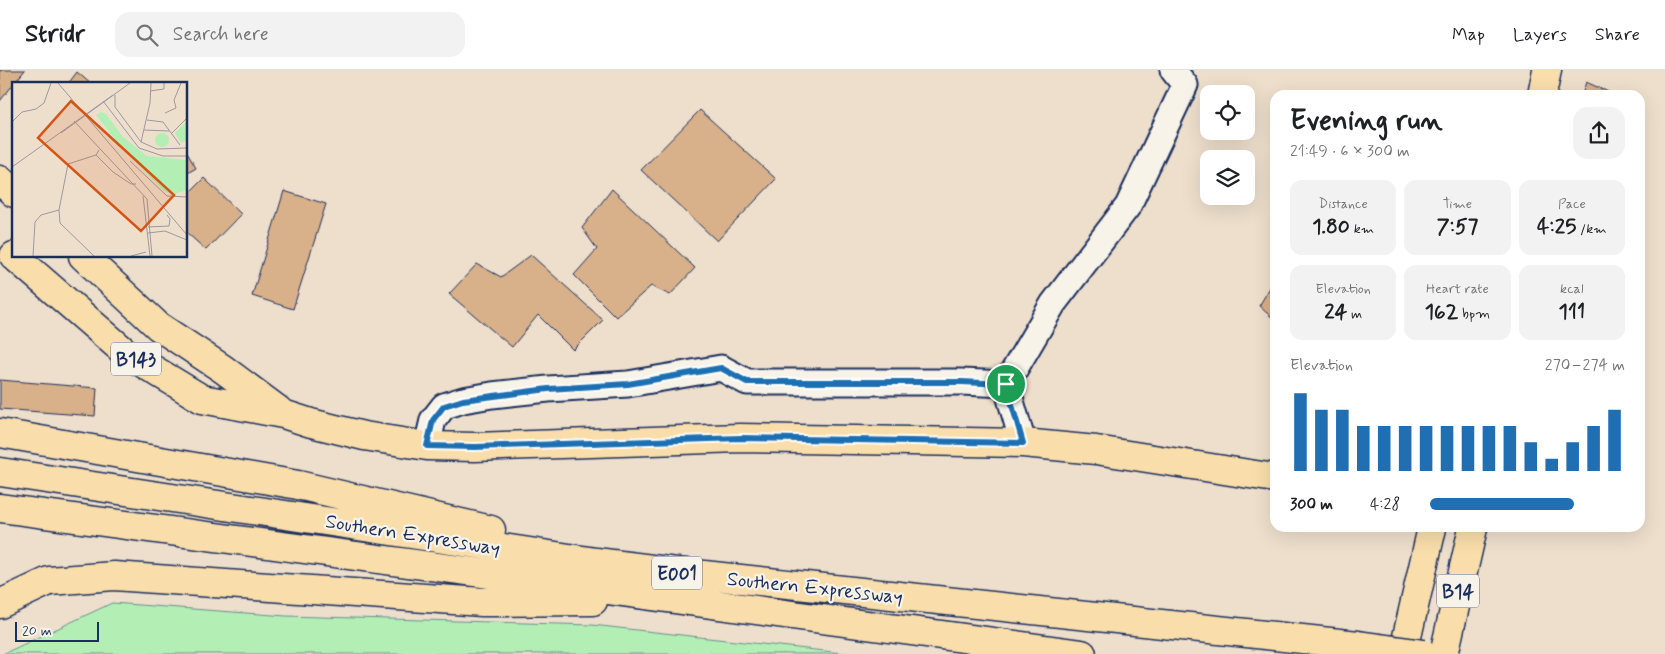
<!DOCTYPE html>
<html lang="en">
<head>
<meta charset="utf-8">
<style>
  body { margin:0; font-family:Mynerve,sans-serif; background:#f2f2f2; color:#202124; height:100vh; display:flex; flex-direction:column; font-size:19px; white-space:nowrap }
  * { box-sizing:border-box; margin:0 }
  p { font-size:16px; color:#757577 }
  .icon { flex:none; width:28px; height:28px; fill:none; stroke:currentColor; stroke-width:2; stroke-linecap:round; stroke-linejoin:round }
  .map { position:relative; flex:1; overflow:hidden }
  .sheet { position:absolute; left:1270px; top:20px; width:375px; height:442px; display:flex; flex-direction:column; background:#fff; border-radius:15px; box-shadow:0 5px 20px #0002 }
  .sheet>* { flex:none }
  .tools { position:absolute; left:1200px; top:15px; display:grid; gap:10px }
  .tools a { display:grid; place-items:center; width:55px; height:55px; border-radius:10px; background:#fff; box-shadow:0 5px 20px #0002; font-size:25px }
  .scale { position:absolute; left:15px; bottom:12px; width:84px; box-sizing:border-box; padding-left:5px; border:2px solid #1b2f5e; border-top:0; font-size:14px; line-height:18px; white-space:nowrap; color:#1b2f5e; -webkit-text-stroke:4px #f7f3e8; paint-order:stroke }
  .pin { position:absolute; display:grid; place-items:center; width:42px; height:42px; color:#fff; margin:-21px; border:2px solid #fff; border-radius:50%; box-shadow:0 1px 5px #0007 }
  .round { display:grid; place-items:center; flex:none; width:52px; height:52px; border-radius:15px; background:#f2f2f2 }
  .headline { display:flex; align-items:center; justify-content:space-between; height:85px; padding:0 20px }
  h1 { font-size:28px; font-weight:700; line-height:38px }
  .figures { display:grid; grid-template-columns:repeat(3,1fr); gap:8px; height:85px; padding:5px 20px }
  .figures div { display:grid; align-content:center; border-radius:12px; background:#f2f2f2; text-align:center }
  .figures b { font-size:21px; font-weight:700 }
  .figures small { font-size:14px; font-weight:400 }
  .figures p { font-size:14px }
  .chart { height:140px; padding:10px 20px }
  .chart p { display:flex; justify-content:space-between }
  .chart svg { width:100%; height:90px; margin-top:5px; stroke:#1f6fb2; stroke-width:6 }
  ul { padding:0 20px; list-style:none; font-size:16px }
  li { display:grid; grid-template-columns:80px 60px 1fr; align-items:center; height:38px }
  li i { height:12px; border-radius:6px; background:#1f6fb2 }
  header { display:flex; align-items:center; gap:30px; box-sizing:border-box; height:70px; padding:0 25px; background:#fff; border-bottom:1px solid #e0e0e0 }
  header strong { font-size:24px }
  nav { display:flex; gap:28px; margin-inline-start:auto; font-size:18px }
  .search { width:350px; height:45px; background:#f2f2f2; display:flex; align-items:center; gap:12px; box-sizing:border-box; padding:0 18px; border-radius:15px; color:#757577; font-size:19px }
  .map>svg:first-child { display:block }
  .green { fill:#b3efb5; stroke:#678f8a }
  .building { fill:#d8b089; stroke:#1b2f5e }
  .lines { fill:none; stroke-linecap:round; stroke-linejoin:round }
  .minor-casing { stroke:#1b2f5e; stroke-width:29 }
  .primary-casing { stroke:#1b2f5e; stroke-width:31 }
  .motorway-casing { stroke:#1b2f5e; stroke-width:31 }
  .minor { stroke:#f7f3e8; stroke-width:25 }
  .primary { stroke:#f9deab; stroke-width:28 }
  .motorway { stroke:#f9deab; stroke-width:28 }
  .motorway-bridge-casing { stroke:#1b2f5e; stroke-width:31; stroke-linecap:butt }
  .motorway-bridge { stroke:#f9deab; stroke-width:28 }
  .route-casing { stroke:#fff; stroke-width:10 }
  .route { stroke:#1f6fb2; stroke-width:6 }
  .labels { text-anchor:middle; stroke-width:4.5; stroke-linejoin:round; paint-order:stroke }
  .shield { fill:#f7f3e8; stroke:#5d6a87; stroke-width:1 }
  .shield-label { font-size:19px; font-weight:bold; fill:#1b2f5e }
  .street-label { font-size:20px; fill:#1b2f5e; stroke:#f7f3e8 }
  .inset-road { fill:none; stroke:#9a99a0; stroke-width:1 }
  .view { fill:#d45514; fill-opacity:0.15; stroke:#d45514; stroke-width:2.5 }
  .inset-edge { fill:none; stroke:#1b2f5e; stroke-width:2.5 }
</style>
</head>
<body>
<header>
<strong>Stridr</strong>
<div class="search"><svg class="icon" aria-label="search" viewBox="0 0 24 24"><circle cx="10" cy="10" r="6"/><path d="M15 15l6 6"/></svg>Search here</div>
<nav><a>Map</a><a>Layers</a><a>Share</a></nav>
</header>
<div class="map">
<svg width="1665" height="584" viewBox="0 0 1665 584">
  <rect width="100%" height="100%" fill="#eedfcc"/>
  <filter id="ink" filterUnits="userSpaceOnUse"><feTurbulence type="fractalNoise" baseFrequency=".02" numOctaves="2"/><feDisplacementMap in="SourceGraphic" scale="10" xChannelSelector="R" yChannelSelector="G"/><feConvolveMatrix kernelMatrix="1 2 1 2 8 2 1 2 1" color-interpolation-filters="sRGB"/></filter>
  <g filter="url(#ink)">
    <path class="green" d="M 112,533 L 286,546 L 592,555 L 851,584 L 3,584 Z"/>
    <path class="building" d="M 0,0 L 25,0 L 0,31 Z
      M 77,2 L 91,14 L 68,14 Z
      M 1586,12 L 1615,25 L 1582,25 Z
      M 700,40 L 776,109 L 717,171 L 641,100 Z
      M 186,81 L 196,98 L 186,104 Z
      M 204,108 L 241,144 L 206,180 L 186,162 L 186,126 Z
      M 612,119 L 695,198 L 670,225 L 651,216 L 616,247 L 574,205 L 597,179 L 582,158 Z
      M 284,121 L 326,134 L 293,239 L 252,226 Z
      M 531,185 L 603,250 L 573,280 L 538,245 L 512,277 L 449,224 L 477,194 L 501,207 Z
      M 1275,209 L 1275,250 L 1259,236 Z
      M 0,310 L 97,318 L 95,346 L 0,339 Z"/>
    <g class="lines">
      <defs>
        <path id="minor" d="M 1023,373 L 1006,314 L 1053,234 L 1128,136 L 1185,15 L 1173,0
          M 427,376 L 433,350 L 444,336 L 463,330 L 492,325 L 548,319 L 628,314 L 721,298 L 747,312 L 961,312 L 1006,314"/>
        <path id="primary" d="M 1542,25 L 1547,0
          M 0,110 L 14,123
          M 14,186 L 126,283 L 202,329 L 283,344 L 311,353 L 364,366 L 427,376 L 475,377 L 740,368 L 1023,373 L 1096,380 L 1275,408
          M 83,186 L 158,256 L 223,299 L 278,340
          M 1403,584 L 1432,458
          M 1444,584 L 1473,458"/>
        <path id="motorway" d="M 0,363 L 298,415 L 491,460
          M 0,402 L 596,492 L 676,502 L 1358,575
          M 0,438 L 1082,584
          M 0,534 L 49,511 L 114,506 L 482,532 L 593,531"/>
      </defs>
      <use href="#minor" class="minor-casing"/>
      <use href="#primary" class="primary-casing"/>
      <use href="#motorway" class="motorway-casing"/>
      <use href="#minor" class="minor"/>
      <use href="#primary" class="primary"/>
      <use href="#motorway" class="motorway"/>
      <defs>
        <path id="motorway-bridge" d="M 1358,575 L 1424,584"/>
      </defs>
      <use href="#motorway-bridge" class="motorway-bridge-casing"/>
      <use href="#motorway-bridge" class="motorway-bridge"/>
    </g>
  </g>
  <g class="lines" filter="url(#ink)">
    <defs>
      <path id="route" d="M 721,298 L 747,312 L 961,312 L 1006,314 L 1023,373 L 740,368 L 475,377 L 427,376 L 433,350 L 444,336 L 463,330 L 548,319 L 628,314 Z"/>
    </defs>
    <use href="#route" class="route-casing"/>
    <use href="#route" class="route"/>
  </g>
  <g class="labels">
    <g class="shield">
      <rect x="111" y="272.5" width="50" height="33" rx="4"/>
      <rect x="652" y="486.5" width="50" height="33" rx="4"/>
      <rect x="1437" y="504.5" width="42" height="33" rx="4"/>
    </g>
    <g class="shield-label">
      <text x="136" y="296">B143</text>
      <text x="677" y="510">E001</text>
      <text x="1458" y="528">B14</text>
    </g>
    <g class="street-label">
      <text transform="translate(413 464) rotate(9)" y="7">Southern Expressway</text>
      <text transform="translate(815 517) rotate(6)" y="7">Southern Expressway</text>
    </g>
  </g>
  <g transform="translate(12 12)">
    <rect width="175" height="175" fill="#eedfcc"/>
    <path d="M 89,30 L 94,32 L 111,55 L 135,74 L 175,78 L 175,108 L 162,112 L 152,109 L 106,61 L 84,33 ZM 175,39 L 175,58 L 169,61 L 163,51 ZM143 58a7 7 0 1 1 14 0a7 7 0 1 1-14 0Z" fill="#b3efb5"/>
    <path class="inset-road" d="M 46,1 L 175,153M 138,9 L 152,7 L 152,1M 103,13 L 103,25 L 129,60 L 145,67 L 175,66M 91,19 L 127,66 L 151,74 L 175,74M 153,31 L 164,26 L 162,18 L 169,1M 135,38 L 151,40 L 168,63M 62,39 L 135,117 L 140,174M 0,40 L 10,30 L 24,27 L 32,21 L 39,1M 132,48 L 157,49M 49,51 L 118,1M 160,51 L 175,36M 129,60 L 138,21 L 139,1M 84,73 L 101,90 L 119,102 L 124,102M 118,79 L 155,114 L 175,115M 0,85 L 101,13M 131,114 L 138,174M 136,145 L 157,144 L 158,137 L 155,133M 136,151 L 153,149 L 175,158M 21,174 L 23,140 L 29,133 L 47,128M 82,174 L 48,141 L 47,128 L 56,82 L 84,73 L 87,68M 119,174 L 134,170"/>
    <path class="view" d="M 59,19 L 162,113 L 129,149 L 26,56 Z"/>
    <rect width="175" height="175" class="inset-edge"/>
  </g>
</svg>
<div class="tools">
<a><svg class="icon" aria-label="locate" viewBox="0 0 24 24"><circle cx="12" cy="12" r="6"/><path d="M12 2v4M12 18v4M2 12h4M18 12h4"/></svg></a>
<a><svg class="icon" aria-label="layers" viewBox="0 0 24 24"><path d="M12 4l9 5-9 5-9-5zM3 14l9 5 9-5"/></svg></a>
</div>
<div class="scale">20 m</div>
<div class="pin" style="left:1006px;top:314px;background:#1e9e55"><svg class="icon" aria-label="arrive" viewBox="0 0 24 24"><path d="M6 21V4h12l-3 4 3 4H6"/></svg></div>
<section class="sheet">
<div class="headline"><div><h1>Evening run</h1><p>21:49 · 6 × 300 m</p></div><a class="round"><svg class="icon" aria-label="share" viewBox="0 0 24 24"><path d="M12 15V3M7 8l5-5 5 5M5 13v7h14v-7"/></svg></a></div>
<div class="figures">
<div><p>Distance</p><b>1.80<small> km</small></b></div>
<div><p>Time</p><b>7:57</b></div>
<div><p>Pace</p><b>4:25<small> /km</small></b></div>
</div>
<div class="figures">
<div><p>Elevation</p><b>24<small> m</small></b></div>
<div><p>Heart rate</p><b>162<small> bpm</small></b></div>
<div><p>kcal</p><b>111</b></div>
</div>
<div class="chart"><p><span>Elevation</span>270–274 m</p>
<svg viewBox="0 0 160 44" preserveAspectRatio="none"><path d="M5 44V6M15 44V14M25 44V14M35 44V22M45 44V22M55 44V22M65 44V22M75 44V22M85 44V22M95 44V22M105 44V22M115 44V30M125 44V38M135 44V30M145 44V22M155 44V14"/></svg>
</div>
<ul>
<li><b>300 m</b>4:28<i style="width:74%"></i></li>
</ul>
</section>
</div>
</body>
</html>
